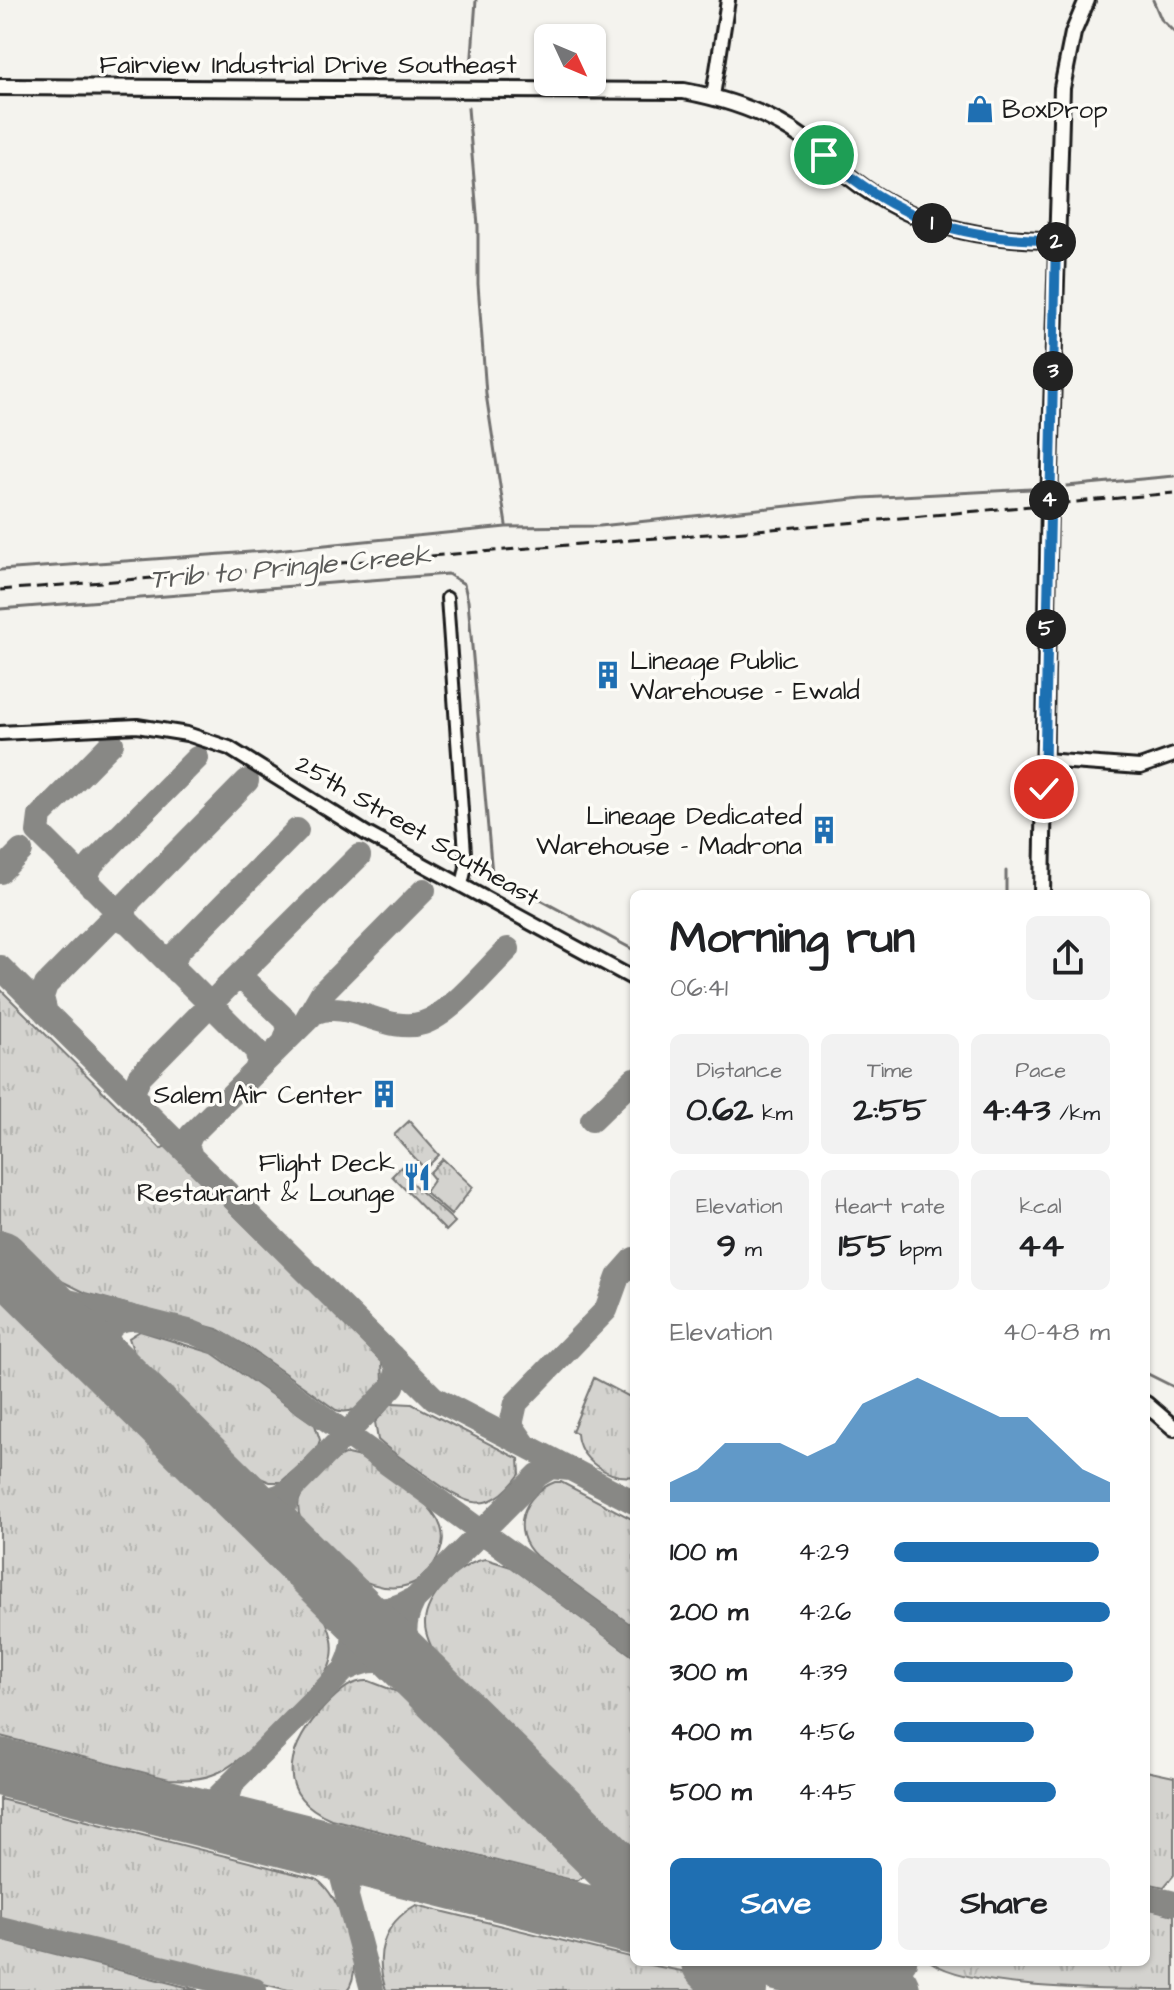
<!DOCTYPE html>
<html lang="en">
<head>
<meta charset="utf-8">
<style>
  body { margin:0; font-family:"Architects Daughter",sans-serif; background:#f2f2f2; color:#202124; height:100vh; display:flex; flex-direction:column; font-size:30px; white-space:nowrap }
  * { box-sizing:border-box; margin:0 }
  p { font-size:26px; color:#757577 }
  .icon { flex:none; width:44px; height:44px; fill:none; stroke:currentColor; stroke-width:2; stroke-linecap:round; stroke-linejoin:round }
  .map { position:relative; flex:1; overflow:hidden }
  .panel { position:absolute; left:630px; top:890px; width:520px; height:1076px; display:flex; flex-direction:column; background:#fff; border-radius:12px; box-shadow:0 2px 6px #0004 }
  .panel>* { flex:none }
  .needle { width:52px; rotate:134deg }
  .fabs { position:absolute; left:534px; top:24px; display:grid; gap:16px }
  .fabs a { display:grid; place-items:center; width:72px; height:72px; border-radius:12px; background:#fff; box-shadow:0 2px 6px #0004; font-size:40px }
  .pin { position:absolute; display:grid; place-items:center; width:68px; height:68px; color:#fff; margin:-34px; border:4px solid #fff; border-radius:50%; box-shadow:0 2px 8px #0007 }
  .km { position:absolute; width:40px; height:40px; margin:-20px; border-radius:50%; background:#222; color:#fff; font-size:22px; line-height:40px; text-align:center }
  .round { display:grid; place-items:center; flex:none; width:84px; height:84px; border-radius:12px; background:#f2f2f2 }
  .overview { display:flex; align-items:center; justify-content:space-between; height:136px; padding:0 40px }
  h1 { font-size:44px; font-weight:700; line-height:60px }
  .stats { display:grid; grid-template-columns:repeat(3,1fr); gap:12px; height:136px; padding:8px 40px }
  .stats div { display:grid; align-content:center; border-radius:12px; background:#f2f2f2; text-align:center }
  .stats b { font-size:34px; font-weight:700 }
  .stats small { font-size:22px; font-weight:400 }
  .stats p { font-size:22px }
  .chart { height:224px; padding:16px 40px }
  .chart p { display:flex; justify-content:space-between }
  .chart svg { width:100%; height:144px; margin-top:8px; fill:#1f6fb2; opacity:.7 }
  .primary-button { display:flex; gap:16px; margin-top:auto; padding:16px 40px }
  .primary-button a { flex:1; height:92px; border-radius:12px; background:#1f6fb2; color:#fff; font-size:32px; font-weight:700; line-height:92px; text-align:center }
  .primary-button a+a { background:#f2f2f2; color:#202124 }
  ul { padding:0 40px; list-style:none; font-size:26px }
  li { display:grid; grid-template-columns:128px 96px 1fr; align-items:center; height:60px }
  li i { height:20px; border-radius:10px; background:#1f6fb2 }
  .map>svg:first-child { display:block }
  .grass { fill:url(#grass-tufts); stroke:#787876; stroke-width:2 }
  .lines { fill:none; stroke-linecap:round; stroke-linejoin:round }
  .stream { stroke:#72716f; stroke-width:3 }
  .taxiway { stroke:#888885; stroke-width:24 }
  .runway { stroke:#888885; stroke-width:58 }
  .minor-casing { stroke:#1c1c1c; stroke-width:16 }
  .tertiary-casing { stroke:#1c1c1c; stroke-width:18 }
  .secondary-casing { stroke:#1c1c1c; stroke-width:20 }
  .minor { stroke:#fdfcf7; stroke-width:10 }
  .tertiary { stroke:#fdfcf7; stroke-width:12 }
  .secondary { stroke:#fdfcf7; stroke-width:14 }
  .rail { stroke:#1c1c1c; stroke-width:3; stroke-dasharray:12 6; stroke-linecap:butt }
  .route-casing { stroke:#fff; stroke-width:16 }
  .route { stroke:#1f6fb2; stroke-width:10 }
  .labels { text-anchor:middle; stroke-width:7; stroke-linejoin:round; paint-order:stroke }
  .street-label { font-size:26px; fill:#1c1c1c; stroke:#fdfcf7 }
  .poi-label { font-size:26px; fill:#1c1c1c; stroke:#fdfcf7; text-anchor:end }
  .water-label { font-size:28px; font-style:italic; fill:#5c5c5a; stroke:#fdfcf7 }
</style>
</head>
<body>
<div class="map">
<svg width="1174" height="1990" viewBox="0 0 1174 1990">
  <defs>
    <pattern id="grass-tufts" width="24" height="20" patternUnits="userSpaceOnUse" patternTransform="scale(2)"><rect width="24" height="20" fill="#d4d3cf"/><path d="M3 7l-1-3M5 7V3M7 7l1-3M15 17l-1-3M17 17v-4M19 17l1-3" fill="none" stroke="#b5b5b1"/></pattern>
  </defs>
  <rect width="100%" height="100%" fill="#f4f3ee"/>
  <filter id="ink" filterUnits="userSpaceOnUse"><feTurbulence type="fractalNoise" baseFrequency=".0125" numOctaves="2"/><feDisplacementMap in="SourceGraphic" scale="16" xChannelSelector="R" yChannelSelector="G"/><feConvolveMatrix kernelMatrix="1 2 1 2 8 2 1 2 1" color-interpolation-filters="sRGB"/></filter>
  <g filter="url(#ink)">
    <path class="grass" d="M 0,989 L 161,1149 L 165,1146 L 382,1362 L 383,1381 C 373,1397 356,1417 336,1410 L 245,1345 L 217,1329 L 86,1293 L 47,1274 L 0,1231 Z
      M 409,1121 L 439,1155 L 425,1169 L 394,1135 Z
      M 443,1159 L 473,1187 L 451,1215 L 425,1192 L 434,1179 L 429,1173 Z
      M 401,1167 C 414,1190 433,1201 455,1222 L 446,1231 L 392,1176 Z
      M 0,1297 L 22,1308 L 317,1601 C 327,1623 339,1643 329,1667 C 313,1691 243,1763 217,1773 C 201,1780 186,1780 169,1779 L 0,1736 Z
      M 140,1331 L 212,1353 L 315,1425 L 320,1440 L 316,1451 L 281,1482 L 270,1482 L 241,1470 L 139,1369 L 129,1338 Z
      M 594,1378 L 634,1399 L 634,1476 C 608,1480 578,1459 577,1433 L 572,1431 Z
      M 392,1403 L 412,1404 L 519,1459 L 520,1474 C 485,1521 463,1502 424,1474 C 409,1463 392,1453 378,1440 L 375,1422 Z
      M 347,1454 L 360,1457 C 387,1477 458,1509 440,1552 C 404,1639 288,1544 299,1500 C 302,1490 312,1483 319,1476 C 327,1467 335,1458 347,1454 Z
      M 555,1482 L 561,1482 L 634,1520 L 634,1627 L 536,1556 C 509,1531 523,1494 555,1482 Z
      M 486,1559 L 511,1567 L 634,1657 L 634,1860 L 443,1670 C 437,1656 425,1639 425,1624 C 424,1597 461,1562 486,1559 Z
      M 369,1681 L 416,1699 L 584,1866 L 583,1877 L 576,1881 L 331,1819 C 269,1792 290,1742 327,1704 C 340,1692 350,1680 369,1681 Z
      M 1146,1771 L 1174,1777 L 1174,1875 L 1164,1887 L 1146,1883 Z
      M 0,1799 L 316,1879 C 341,1895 367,1966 347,1990 L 288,1990 L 0,1919 Z
      M 416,1905 L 634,1958 L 634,1962 L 692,1973 L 709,1990 L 386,1990 C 374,1956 382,1924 416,1905 Z
      M 1146,1908 L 1174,1915 L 1174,1990 C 1116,1990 972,1990 931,1962 L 1146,1962 Z
      M 0,1940 L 198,1990 L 0,1990 Z"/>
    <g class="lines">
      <path class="stream" d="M 1153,0 L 1161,19 L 1174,32
        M 471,69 L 476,0
        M 468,108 L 478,226 L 478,284 L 486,394 L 506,525
        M 1067,486 L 1174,476
        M 0,570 L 265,551 L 506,527 L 600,526 L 863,498 L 1031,489
        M 0,609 L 448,574 L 464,584 L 468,601 L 492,874 L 634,950
        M 1006,871 L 1006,894
        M 1146,1373 L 1174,1387"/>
      <path class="taxiway" d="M 112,743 L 40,816 L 38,832 L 256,1050 L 259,1061 L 256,1070
        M 0,872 L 21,851
        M 92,887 L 87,875 L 92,864 L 197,758
        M 121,919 L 127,922 L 124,911 L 130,900 L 247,781
        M 0,967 L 434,1398 L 634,1502
        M 177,972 L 174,962 L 177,952 L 297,830
        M 234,980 L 359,856
        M 46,1013 L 42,997 L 46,985 L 128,902
        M 307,1018 L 321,994 L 424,890
        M 139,1105 L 134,1091 L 139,1077 L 234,980 L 245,981 L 285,1019 L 289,1028 L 285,1040
        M 592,1120 L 634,1079
        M 191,1156 L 187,1145 L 191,1135 L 314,1013 C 348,997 387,1035 423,1023 C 451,1014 486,970 508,949
        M 0,1284 L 192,1332 L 225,1346 L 634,1642
        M 116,1374 C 100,1349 100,1316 139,1319
        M 525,1445 L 511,1425 L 516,1403 L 606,1310 L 618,1277 L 634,1259
        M 229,1485 C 251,1499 268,1506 293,1488
        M 293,1550 L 281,1522 L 289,1492 L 393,1386 L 398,1369 L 392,1356
        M 332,1588 C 361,1605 376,1620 411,1600
        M 335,1593 C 354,1614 359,1640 346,1666
        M 413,1602 C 398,1631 407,1651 421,1676
        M 349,1668 C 377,1654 396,1663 421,1676
        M 235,1780 C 222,1802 230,1818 251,1830
        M 172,1810 L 189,1812 L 211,1804 L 538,1475 L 551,1467 L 570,1469
        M 316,1847 L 330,1855 L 340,1870 L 372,1990
        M 347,1895 L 349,1882 L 366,1866 L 390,1865
        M 1146,1896 L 1174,1903
        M 0,1928 L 255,1990
        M 870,1985 L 891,1980 L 905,1962"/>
      <path class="runway" d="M 0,1259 L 634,1887
        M 0,1767 L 634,1926
        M 710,1962 L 738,1990
        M 778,1962 L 891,1990"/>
      <defs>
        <path id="minor" d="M 447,598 L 466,867 L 462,885"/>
        <path id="tertiary" d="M 713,96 L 728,0
          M 0,733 L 137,726 L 187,734 L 229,748 L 367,834 L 634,979
          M 1044,760 L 1140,767 L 1174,755"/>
        <path id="secondary" d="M 0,87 L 684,91 C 726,99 768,112 803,138 C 827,156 848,179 875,195 C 932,230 990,240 1056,240
          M 1042,894 L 1049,505 L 1062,88 L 1073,33 L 1087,0
          M 1146,1404 L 1174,1428"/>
      </defs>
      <use href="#minor" class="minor-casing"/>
      <use href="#tertiary" class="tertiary-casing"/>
      <use href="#secondary" class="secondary-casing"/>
      <use href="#minor" class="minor"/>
      <use href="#tertiary" class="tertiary"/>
      <use href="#secondary" class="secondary"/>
      <path class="rail" d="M 0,590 L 846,523 L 1174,493"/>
    </g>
  </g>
  <g class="lines" filter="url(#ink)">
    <defs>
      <path id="route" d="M 824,155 C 896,219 960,240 1056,240 L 1044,789"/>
    </defs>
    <use href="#route" class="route-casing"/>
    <use href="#route" class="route"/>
  </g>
  <defs>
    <symbol id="shop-bare" viewBox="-9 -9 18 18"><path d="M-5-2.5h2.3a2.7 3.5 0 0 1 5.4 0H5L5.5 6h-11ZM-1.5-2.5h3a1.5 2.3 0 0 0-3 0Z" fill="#1f6fb2" stroke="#fdfcf7" stroke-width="2.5" paint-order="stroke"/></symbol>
    <symbol id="building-bare" viewBox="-9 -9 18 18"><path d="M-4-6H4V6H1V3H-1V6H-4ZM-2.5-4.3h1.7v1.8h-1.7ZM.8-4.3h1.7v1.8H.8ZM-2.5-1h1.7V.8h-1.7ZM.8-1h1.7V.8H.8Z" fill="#1f6fb2" stroke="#fdfcf7" stroke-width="2.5" paint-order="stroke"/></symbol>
    <symbol id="restaurant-bare" viewBox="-9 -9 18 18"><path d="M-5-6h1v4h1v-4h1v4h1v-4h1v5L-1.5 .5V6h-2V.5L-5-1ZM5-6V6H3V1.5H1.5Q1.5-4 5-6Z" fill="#1f6fb2" stroke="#fdfcf7" stroke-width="2.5" paint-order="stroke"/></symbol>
  </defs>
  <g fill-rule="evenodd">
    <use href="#shop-bare" x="960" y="89" width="40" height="40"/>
    <use href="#building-bare" x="588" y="655" width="40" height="40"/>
    <use href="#building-bare" x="804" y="810" width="40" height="40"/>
    <use href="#building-bare" x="364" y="1074" width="40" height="40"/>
    <use href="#restaurant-bare" x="397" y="1157" width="40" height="40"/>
  </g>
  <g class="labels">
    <g class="street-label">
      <text x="308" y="73">Fairview Industrial Drive Southeast</text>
      <text transform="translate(418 830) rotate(30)" y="9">25th Street Southeast</text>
    </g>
    <g class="poi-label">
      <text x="1002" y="118" text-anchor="start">BoxDrop</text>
      <text x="630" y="669" text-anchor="start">Lineage Public<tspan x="630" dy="30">Warehouse - Ewald</tspan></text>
      <text x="802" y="824">Lineage Dedicated<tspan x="802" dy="30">Warehouse - Madrona</tspan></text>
      <text x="362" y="1103">Salem Air Center</text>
      <text x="395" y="1171">Flight Deck<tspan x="395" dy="30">Restaurant &amp; Lounge</tspan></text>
    </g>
    <g class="water-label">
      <text transform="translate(290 566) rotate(-5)" y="10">Trib to Pringle Creek</text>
    </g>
  </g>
</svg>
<div class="fabs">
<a><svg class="needle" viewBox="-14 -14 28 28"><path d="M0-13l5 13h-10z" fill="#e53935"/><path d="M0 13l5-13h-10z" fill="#757577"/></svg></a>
</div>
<div class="pin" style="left:824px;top:155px;background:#1e9e55"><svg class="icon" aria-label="arrive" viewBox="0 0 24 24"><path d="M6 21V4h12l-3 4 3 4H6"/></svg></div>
<div class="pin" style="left:1044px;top:789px;background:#d93025"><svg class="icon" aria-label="check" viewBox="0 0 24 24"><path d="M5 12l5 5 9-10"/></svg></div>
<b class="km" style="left:932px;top:223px">1</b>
<b class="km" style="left:1056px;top:242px">2</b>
<b class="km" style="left:1053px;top:371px">3</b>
<b class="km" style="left:1049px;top:500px">4</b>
<b class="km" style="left:1046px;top:629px">5</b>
<section class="panel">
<div class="overview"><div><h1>Morning run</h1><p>06:41</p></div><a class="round"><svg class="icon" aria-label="share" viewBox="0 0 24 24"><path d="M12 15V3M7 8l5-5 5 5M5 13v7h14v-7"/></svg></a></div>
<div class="stats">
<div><p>Distance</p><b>0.62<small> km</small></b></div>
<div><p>Time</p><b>2:55</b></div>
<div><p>Pace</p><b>4:43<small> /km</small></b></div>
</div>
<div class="stats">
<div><p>Elevation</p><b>9<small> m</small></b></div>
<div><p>Heart rate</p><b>155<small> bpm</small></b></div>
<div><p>kcal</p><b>44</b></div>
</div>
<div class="chart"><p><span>Elevation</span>40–48 m</p>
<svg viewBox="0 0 160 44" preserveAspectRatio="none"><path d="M0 44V38L10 34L20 26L30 26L40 26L50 30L60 26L70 14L80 10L90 6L100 10L110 14L120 18L130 18L140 26L150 34L160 38V44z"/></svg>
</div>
<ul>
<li><b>100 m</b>4:29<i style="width:95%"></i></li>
<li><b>200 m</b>4:26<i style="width:100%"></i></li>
<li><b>300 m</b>4:39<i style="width:83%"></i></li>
<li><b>400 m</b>4:56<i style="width:65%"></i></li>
<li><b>500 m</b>4:45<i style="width:75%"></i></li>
</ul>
<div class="primary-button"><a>Save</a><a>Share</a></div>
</section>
</div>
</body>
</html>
